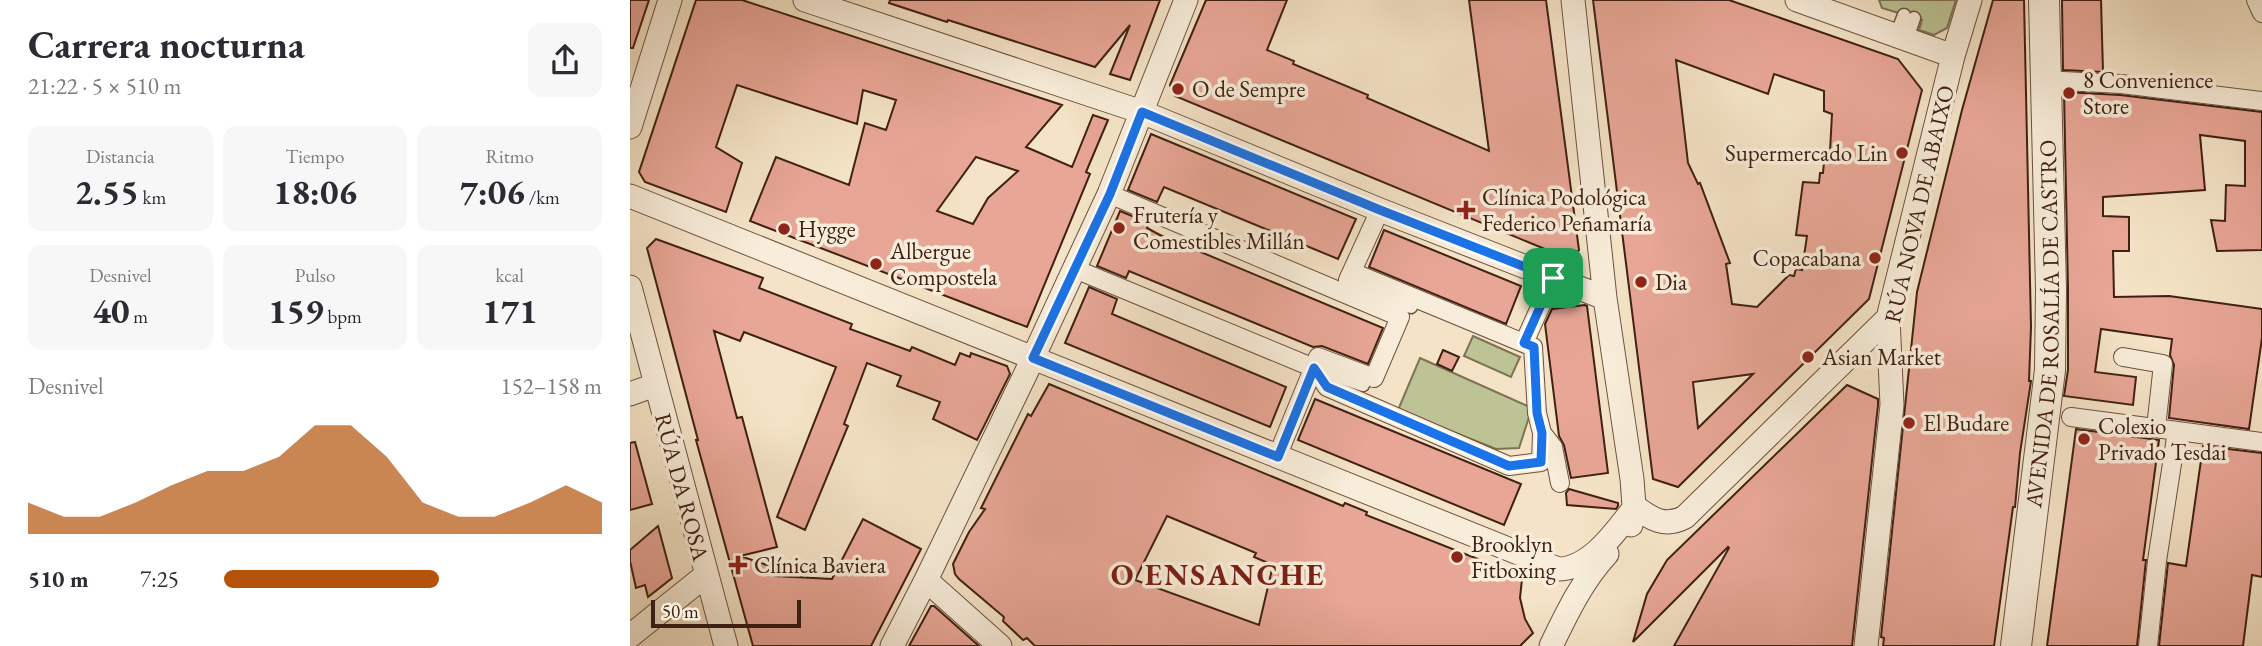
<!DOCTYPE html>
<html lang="es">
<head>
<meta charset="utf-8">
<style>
  body { margin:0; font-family:"EB Garamond",serif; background:#f7f7f7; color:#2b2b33; height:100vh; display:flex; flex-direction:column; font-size:26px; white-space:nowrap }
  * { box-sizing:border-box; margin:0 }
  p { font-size:23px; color:#7c7c81 }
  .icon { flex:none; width:38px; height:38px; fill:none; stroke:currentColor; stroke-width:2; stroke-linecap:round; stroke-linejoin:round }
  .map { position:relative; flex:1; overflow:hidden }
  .drawer { display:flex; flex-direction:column; background:#fff; width:630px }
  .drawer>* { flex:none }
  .scale { position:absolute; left:21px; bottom:18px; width:150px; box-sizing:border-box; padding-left:7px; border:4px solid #402013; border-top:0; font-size:19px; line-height:24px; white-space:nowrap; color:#402013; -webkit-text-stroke:5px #f8edda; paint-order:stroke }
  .pin { position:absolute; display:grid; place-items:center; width:60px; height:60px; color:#fff; margin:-30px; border-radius:14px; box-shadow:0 4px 10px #0006 }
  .round { display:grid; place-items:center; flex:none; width:74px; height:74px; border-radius:14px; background:#f7f7f7 }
  .summary { display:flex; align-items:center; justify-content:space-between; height:119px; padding:0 28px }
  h1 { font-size:38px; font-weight:700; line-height:52px }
  .figures { display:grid; grid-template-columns:repeat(3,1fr); gap:10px; height:119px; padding:7px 28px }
  .figures div { display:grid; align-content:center; border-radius:14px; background:#f7f7f7; text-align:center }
  .figures b { font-size:35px; font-weight:700 }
  .figures small { font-size:19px; font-weight:400 }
  .figures p { font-size:19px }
  .chart { height:196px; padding:14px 28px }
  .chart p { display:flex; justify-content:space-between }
  .chart svg { width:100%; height:126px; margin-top:7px; fill:#b45309; opacity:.7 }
  ul { padding:0 28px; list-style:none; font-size:23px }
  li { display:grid; grid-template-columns:112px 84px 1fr; align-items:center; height:52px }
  li i { height:18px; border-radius:9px; background:#b45309 }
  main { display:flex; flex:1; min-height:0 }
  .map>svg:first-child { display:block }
  .green { fill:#bdc394; stroke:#7e7254; stroke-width:2 }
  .building { fill:#e8a696; stroke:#402013; stroke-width:2; fill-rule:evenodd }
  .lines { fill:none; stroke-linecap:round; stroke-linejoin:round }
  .service-casing { stroke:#6d5140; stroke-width:15 }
  .pedestrian-casing { stroke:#6d5140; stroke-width:20 }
  .minor-casing { stroke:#6d5140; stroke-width:25 }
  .tertiary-casing { stroke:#6d5140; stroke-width:32 }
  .service { stroke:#f8edda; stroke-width:12 }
  .pedestrian { stroke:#f8edda; stroke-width:18 }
  .minor { stroke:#f8edda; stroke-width:23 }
  .tertiary { stroke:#f8edda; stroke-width:30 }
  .route-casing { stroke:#fff; stroke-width:14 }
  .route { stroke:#1a73e8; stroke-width:9 }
  .poi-dot { fill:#8f2418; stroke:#f8edda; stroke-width:2.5 }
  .labels { text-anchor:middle; stroke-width:7; stroke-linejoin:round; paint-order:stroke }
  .poi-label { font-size:23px; fill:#402013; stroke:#f8edda; text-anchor:start }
  .street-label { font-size:23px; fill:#402013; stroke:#f8edda }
  .district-label { font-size:30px; font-weight:bold; letter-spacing:2px; fill:#7a1f14; stroke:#f8edda }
</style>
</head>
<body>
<main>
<section class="drawer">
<div class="summary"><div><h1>Carrera nocturna</h1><p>21:22 · 5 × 510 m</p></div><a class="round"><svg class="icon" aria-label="share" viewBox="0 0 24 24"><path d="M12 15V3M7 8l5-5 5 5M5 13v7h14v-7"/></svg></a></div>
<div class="figures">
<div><p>Distancia</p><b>2.55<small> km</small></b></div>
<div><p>Tiempo</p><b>18:06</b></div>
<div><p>Ritmo</p><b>7:06<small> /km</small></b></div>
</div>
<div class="figures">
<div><p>Desnivel</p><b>40<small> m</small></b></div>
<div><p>Pulso</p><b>159<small> bpm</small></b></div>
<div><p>kcal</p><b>171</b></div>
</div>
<div class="chart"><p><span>Desnivel</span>152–158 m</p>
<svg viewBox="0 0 160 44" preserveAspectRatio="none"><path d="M0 44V33L10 38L20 38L30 33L40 27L50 22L60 22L70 17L80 6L90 6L100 17L110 33L120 38L130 38L140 33L150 27L160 33V44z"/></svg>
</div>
<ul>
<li><b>510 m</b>7:25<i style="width:57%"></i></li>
</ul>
</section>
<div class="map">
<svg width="1632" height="646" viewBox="0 0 1632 646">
  <rect width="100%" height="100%" fill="#f4e3c6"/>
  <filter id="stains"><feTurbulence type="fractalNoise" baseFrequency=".00286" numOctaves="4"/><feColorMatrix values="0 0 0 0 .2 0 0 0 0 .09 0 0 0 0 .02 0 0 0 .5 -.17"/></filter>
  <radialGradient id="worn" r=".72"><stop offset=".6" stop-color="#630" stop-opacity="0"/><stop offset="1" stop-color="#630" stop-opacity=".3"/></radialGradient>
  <path class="green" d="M 1249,0 L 1326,0 L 1317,28 L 1304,35 L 1289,30 L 1292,20 L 1252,8 Z
    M 843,336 L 890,357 L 881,377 L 834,356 Z
    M 790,358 L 902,408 L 889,448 L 866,449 L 768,410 Z"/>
  <path class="building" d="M 0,0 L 19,0 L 3,48 L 0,48 Z
    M 66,0 L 112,0 L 432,105 L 396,147 L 442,167 L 463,115 L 478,120 L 456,172 L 460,174 L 397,327 L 120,221 L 146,157 L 219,185 L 235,123 L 256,130 L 266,100 L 233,90 L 227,124 L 107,85 L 86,147 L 112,163 L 96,212 L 15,182 L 9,172 ZM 346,157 L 388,171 L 358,198 L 343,224 L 307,211 Z
    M 260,0 L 530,0 L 500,80 L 480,74 L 500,25 L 465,67 L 318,20 L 317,22 L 259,3 Z
    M 576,0 L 657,0 L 637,50 L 664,61 L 663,64 L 738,95 L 737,98 L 859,151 L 839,0 L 916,0 L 949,250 L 939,259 L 545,96 L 540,85 Z
    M 963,0 L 1099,0 L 1268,59 L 1292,90 L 1239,299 L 1048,487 L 1023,479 ZM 1046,60 L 1138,94 L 1144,74 L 1194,91 L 1194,111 L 1202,114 L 1200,151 L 1195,151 L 1193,173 L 1190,173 L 1189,183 L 1173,182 L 1166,235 L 1177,236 L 1172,270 L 1166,269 L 1164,276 L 1159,275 L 1127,307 L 1102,304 L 1096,264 L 1100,263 L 1070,183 L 1068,184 L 1058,163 ZM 1123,374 L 1068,428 L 1063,382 Z
    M 1363,0 L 1394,0 L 1401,327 L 1399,381 L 1401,381 L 1390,453 L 1385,507 L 1383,507 L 1364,646 L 1253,646 L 1254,638 L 1251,637 L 1287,292 L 1332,110 Z
    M 1432,0 L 1471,0 L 1473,72 L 1433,70 Z
    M 1434,92 L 1490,95 L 1632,112 L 1632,250 L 1587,251 L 1581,220 L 1595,221 L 1596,185 L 1615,186 L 1615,141 L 1570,135 L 1575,190 L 1473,197 L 1473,216 L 1499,217 L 1499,251 L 1483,251 L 1484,297 L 1539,296 L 1632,309 L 1632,338 L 1619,429 L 1539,418 L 1544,365 L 1540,355 L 1542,339 L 1471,329 L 1465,372 L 1506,377 L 1503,405 L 1434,396 L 1438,370 L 1438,289 Z
    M 521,134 L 726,219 L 708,259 L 534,187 L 527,202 L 498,190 Z
    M 490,211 L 519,223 L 517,228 L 530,235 L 753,328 L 738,364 L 692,346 L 683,347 L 499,271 L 496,278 L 467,266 Z
    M 754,230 L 891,286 L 876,324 L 739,267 Z
    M 26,239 L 133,278 L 129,288 L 222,324 L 220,329 L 280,351 L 282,347 L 325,365 L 330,353 L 340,357 L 341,353 L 377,366 L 380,374 L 347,440 L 303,419 L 310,402 L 267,386 L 271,376 L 237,363 L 214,424 L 218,426 L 175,530 L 147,517 L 206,367 L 114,332 L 110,341 L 84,331 L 107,418 L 112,417 L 147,547 L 110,556 L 143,567 L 145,576 L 202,579 L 233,519 L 291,549 L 241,646 L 123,646 L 66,440 L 68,440 L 17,248 Z
    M 459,287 L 487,299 L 482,314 L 656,387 L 640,427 L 435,343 Z
    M 955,305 L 957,306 L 978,473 L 941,478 L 934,445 L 929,436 L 915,324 L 922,309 Z
    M 813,350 L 829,357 L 822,371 L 807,364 Z
    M 419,384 L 713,506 L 715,503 L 737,512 L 736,515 L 848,559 L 847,561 L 892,579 L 890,598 L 895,619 L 903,633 L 890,646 L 405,646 L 397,638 L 393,640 L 373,621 L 374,617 L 329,579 L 325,574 L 323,564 L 339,532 L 355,509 L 351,508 L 398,414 L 401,416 ZM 537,516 L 626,553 L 624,557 L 643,565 L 629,625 L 505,580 Z
    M 1217,385 L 1248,399 L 1248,405 L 1222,646 L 1044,646 L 1099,548 L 1098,547 L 1003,642 L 1017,594 L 1037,560 Z
    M 685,399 L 891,484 L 874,525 L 668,440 Z
    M 1446,429 L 1529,440 L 1513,560 L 1516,560 L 1507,646 L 1417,646 Z
    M 5,442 L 22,504 L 0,510 L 0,443 Z
    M 1573,446 L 1632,453 L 1632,577 L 1622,575 L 1613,646 L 1529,646 L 1538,563 L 1556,566 Z
    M 939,489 L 988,503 L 988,506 L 986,509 L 937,505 L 936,493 Z
    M 28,526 L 42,578 L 18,597 L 15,585 L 6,588 L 0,561 L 0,550 Z
    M 301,606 L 304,606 L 349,646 L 279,646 Z"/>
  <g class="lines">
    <defs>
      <path id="service" d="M 1266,35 L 1274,15
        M 1277,39 L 1284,18
        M 718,281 L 781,307
        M 684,368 L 733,385"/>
      <path id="pedestrian" d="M 1626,0 L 1632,13
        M 1414,80 L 1491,84 L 1632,101
        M 479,194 L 770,317 L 744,378 L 688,357 L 647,457
        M 445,269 L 684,368 L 697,387 L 879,466 L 911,462 L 912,433 L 907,413 L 903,347 L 722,272
        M 718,280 L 750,210
        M 894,343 L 923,278
        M 1493,357 L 1533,364 L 1526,428
        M 1441,417 L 1632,442
        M 912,433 L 923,447 L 930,483
        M 1518,646 L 1527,561 L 1547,431"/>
      <path id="minor" d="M 175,0 L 512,112 L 750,210 L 975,298
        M 943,0 L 975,298 L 1002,479 L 1004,506 L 1001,525
        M 1167,0 L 1323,56
        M 0,127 L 40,0
        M 0,196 L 928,569 C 959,569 984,534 1001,512
        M 0,287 L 96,646
        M 0,394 L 25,385
        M 1004,506 C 1021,519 1035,528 1055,517 L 1258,318
        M 296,580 L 370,646
        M 0,636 L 76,575
        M 262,646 L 296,580 L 395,375 L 479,194 L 556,0
        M 921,646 C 937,613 952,581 977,554
        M 1236,646 L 1262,405 L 1258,318 L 1323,56 L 1340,0"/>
      <g id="tertiary">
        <path id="s1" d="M 1386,646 L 1420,370 L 1421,289 L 1414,0"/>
      </g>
    </defs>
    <use href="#service" class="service-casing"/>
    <use href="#pedestrian" class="pedestrian-casing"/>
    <use href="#minor" class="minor-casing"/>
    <use href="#tertiary" class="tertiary-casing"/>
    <use href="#service" class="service"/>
    <use href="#pedestrian" class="pedestrian"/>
    <use href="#minor" class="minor"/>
    <use href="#tertiary" class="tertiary"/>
  </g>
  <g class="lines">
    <defs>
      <path id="route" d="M 512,112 L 750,210 L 923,278 L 894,343 L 904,347 L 907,413 L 912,433 L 911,462 L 879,466 L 697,387 L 684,368 L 648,457 L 403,358 L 480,194 Z"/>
    </defs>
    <use href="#route" class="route-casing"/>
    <use href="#route" class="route"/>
  </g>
  <g class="poi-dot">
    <circle cx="548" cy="89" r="7"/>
    <circle cx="1439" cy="93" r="7"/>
    <circle cx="1272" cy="153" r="7"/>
    <path d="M832.5 199.5h7v7h7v7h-7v7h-7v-7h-7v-7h7z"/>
    <circle cx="489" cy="228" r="7"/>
    <circle cx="154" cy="229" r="7"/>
    <circle cx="1245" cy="258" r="7"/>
    <circle cx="246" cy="264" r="7"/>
    <circle cx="1011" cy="282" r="7"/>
    <circle cx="1178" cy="357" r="7"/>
    <circle cx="1279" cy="423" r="7"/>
    <circle cx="1454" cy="439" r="7"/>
    <circle cx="827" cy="557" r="7"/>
    <path d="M104.5 554.5h7v7h7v7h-7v7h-7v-7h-7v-7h7z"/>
  </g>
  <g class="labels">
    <g class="poi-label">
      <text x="1453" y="88">8 Convenience<tspan x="1453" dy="26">Store</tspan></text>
      <text x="562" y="97">O de Sempre</text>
      <text x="1258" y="161" text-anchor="end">Supermercado Lin</text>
      <text x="852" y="205">Clínica Podológica<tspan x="852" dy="26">Federico Peñamaría</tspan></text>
      <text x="503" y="223">Frutería y<tspan x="503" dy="26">Comestibles Millán</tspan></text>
      <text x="168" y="237">Hygge</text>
      <text x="260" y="259">Albergue<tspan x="260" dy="26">Compostela</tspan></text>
      <text x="1231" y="266" text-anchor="end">Copacabana</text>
      <text x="1025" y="290">Dia</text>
      <text x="1192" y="365">Asian Market</text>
      <text x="1293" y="431">El Budare</text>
      <text x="1468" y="434">Colexio<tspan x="1468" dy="26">Privado Tesdai</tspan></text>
      <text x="841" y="552">Brooklyn<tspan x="841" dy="26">Fitboxing</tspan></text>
      <text x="124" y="573">Clínica Baviera</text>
    </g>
    <g class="street-label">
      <text transform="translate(1289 204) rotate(-77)" y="8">RÚA NOVA DE ABAIXO</text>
      <text dy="8" stroke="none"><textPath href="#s1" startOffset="324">AVENIDA DE ROSALÍA DE CASTRO</textPath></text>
      <text transform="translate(52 487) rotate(75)" y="8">RÚA DA ROSA</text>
    </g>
    <g class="district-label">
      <text x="588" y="585">O ENSANCHE</text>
    </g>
  </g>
  <rect width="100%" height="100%" filter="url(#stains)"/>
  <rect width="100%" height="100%" fill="url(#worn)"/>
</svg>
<div class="scale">50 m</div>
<div class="pin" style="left:923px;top:278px;background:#1e9e55"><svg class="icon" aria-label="arrive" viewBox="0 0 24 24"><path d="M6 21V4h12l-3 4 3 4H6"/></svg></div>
</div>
</main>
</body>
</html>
